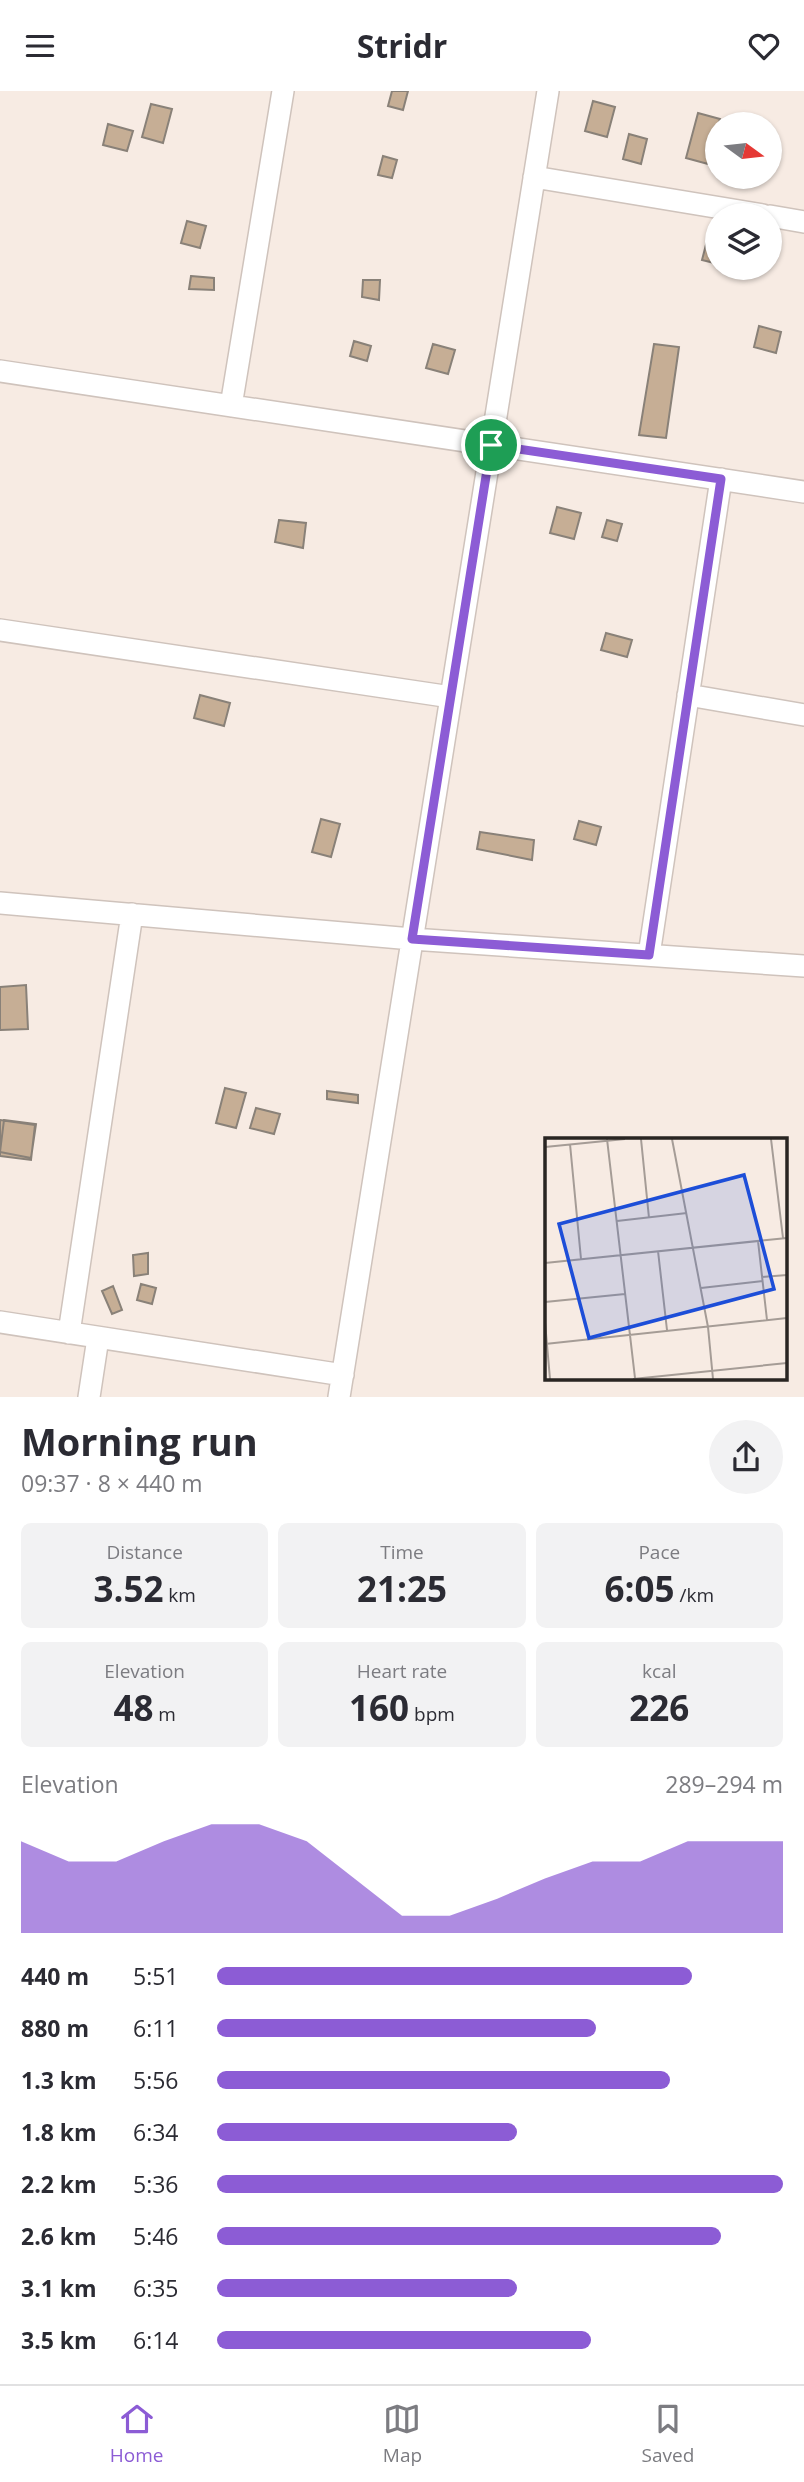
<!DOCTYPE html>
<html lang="en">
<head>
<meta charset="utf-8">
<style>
  body { margin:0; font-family:"Open Sans",sans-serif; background:#f2f2f3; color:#2b2b33; height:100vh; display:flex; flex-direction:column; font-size:26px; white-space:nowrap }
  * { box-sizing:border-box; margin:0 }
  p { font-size:23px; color:#7c7c81 }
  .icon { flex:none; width:38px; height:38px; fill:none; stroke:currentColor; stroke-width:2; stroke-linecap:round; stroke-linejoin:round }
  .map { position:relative; height:1306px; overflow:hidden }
  .drawer { display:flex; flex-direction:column; background:#fff; flex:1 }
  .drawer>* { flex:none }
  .needle { width:46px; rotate:105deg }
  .controls { position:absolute; left:705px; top:21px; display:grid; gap:14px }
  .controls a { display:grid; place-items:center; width:77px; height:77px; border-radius:50%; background:#fff; box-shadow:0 2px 5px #0004; font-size:35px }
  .pin { position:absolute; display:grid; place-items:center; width:60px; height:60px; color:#fff; margin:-30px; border:4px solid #fff; border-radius:50%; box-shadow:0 2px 7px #0007 }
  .round { display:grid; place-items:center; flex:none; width:74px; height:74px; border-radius:37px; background:#f2f2f3 }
  .summary { display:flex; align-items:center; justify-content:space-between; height:119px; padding:0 21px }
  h1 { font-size:38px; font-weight:700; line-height:52px }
  .stats { display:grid; grid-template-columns:repeat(3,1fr); gap:10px; height:119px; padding:7px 21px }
  .stats div { display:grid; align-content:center; border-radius:10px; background:#f2f2f3; text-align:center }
  .stats b { font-size:35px; font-weight:700 }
  .stats small { font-size:19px; font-weight:400 }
  .stats p { font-size:19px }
  .chart { height:196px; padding:14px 21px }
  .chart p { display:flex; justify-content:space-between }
  .chart svg { width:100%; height:126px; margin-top:7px; fill:#8c5cd5; opacity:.7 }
  ul { padding:0 21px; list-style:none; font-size:23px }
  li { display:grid; grid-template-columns:112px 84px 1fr; align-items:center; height:52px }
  li i { height:18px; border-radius:9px; background:#8c5cd5 }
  header { display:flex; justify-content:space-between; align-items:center; height:91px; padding:0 21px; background:#fff; font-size:32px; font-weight:700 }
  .tabs { display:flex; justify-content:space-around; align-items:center; height:98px; border-top:2px solid #e1e1e2; background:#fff; font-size:19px; color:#7c7c81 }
  .tabs a { display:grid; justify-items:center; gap:4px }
  .tabs .on { color:#8c5cd5 }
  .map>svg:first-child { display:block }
  .building { fill:#c6ae95; stroke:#898178; stroke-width:2 }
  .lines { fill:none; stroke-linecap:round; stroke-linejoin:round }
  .street-casing { stroke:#cfc3bc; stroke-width:24 }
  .street { stroke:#fff; stroke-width:21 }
  .route-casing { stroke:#fff; stroke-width:14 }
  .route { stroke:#8c5cd5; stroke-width:9 }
  .inset-road { fill:none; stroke:#a59c96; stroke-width:2 }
  .view { fill:#1d4ed8; fill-opacity:0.15; stroke:#1d4ed8; stroke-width:3.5 }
  .inset-edge { fill:none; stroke:#292522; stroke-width:3.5 }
</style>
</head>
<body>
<header><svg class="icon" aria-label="menu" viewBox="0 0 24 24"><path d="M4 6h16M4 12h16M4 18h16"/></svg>Stridr<svg class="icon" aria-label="heart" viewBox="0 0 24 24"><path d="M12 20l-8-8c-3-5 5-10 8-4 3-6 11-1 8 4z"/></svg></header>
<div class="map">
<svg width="804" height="1306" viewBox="0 0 804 1306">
  <rect width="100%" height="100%" fill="#f7ebe3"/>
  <path class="building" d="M 392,0 L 408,0 L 403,19 L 388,15 Z
    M 593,10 L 615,16 L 607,46 L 585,40 Z
    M 151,13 L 172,18 L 163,52 L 142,46 Z
    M 698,22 L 720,28 L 708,73 L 686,67 Z
    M 108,33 L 133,40 L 127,60 L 103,54 Z
    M 629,43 L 647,48 L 641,73 L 623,68 Z
    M 383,65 L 397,69 L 392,87 L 378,84 Z
    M 187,130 L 206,135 L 200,157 L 181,152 Z
    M 709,142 L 718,145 L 718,173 L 702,169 Z
    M 191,185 L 214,187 L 214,199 L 189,198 Z
    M 363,189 L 380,189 L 379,209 L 362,206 Z
    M 759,235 L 781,241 L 776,262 L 754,256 Z
    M 354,250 L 371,255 L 367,270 L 350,265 Z
    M 433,253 L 455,259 L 448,283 L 426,277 Z
    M 654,253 L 679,256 L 666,347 L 639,344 Z
    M 557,416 L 581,422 L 574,448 L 550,442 Z
    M 279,429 L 306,432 L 303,457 L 275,451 Z
    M 607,429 L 622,433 L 617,450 L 602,446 Z
    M 606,542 L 632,549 L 627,566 L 601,559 Z
    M 200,604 L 230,612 L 224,635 L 194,627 Z
    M 321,728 L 340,733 L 331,766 L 312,761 Z
    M 579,730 L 601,736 L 596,754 L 574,748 Z
    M 480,741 L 534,749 L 532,769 L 477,758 Z
    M 26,894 L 28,938 L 0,939 L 0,896 Z
    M 225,997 L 246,1002 L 236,1037 L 216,1032 Z
    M 327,1000 L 358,1004 L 358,1012 L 327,1008 Z
    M 256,1017 L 280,1023 L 274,1043 L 250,1037 Z
    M 0,1029 L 35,1034 L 31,1069 L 0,1065 Z
    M 4,1029 L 36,1033 L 31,1067 L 0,1061 Z
    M 148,1162 L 148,1183 L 134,1185 L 133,1164 Z
    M 141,1193 L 156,1197 L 152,1213 L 137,1209 Z
    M 113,1195 L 122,1219 L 112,1223 L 102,1200 Z"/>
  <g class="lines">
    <defs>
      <path id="street" d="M 534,86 L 763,124
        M 770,125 L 804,131
        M 0,280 L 804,401
        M 231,315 L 283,0
        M 0,539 L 451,606
        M 688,604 L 804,624
        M 0,812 L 412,848 L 804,875
        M 649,864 L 721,388
        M 0,1231 L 343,1284
        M 69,1242 L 132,823
        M 89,1306 L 98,1247
        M 339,1306 L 548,0"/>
    </defs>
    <use href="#street" class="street-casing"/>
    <use href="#street" class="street"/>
  </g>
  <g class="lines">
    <defs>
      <path id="route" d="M 491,354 L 721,388 L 649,864 L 412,848 Z"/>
    </defs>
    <use href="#route" class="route-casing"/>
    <use href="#route" class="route"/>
  </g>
  <g transform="translate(545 1047)">
    <rect width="242" height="242" fill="#f7ebe3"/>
    <path class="inset-road" d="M 62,1 L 90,240M 96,1 L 104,80M 127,1 L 163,189 L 168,241M 226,1 L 238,100M 25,6 L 36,121M 0,9 L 80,1M 72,83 L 142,75M 213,103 L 222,182M 113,113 L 122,192M 0,125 L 242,100M 217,139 L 242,137M 156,150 L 218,143M 0,164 L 80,156M 0,184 L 5,241M 0,206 L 242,180M 88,241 L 242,225"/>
    <path class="view" d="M 199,37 L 229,151 L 44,200 L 14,86 Z"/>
    <rect width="242" height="242" class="inset-edge"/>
  </g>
</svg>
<div class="controls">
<a><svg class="needle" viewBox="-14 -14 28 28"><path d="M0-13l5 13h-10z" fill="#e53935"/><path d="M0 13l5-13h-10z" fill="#7c7c81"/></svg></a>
<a><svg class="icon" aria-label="layers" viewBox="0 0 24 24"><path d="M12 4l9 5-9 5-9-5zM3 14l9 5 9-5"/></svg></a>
</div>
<div class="pin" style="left:491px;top:354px;background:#1e9e55"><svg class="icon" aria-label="arrive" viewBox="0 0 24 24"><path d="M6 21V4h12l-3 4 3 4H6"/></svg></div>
</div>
<section class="drawer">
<div class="summary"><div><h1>Morning run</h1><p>09:37 · 8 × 440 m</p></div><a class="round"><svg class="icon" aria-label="share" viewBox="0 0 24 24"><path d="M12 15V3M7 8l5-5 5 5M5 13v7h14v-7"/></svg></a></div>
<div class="stats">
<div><p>Distance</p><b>3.52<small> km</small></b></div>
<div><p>Time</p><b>21:25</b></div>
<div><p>Pace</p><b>6:05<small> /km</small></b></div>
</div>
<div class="stats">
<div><p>Elevation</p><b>48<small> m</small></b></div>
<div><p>Heart rate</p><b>160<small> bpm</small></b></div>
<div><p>kcal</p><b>226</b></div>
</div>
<div class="chart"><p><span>Elevation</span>289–294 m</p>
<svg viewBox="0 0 160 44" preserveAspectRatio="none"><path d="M0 44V12L10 19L20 19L30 12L40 6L50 6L60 12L70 25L80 38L90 38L100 32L110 25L120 19L130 19L140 12L150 12L160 12V44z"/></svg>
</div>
<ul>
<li><b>440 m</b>5:51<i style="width:84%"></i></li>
<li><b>880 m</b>6:11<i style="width:67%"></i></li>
<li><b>1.3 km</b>5:56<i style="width:80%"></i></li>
<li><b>1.8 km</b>6:34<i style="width:53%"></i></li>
<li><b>2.2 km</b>5:36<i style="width:100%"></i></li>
<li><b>2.6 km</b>5:46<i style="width:89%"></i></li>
<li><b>3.1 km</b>6:35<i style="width:53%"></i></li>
<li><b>3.5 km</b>6:14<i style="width:66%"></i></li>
</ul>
</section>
<nav class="tabs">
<a class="on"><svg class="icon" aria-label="home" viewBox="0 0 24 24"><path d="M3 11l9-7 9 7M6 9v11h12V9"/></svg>Home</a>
<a><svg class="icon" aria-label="map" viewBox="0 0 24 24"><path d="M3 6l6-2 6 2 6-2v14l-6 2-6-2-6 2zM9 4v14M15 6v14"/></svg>Map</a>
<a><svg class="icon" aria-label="saved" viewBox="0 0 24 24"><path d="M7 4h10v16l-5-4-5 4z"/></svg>Saved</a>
</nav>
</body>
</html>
